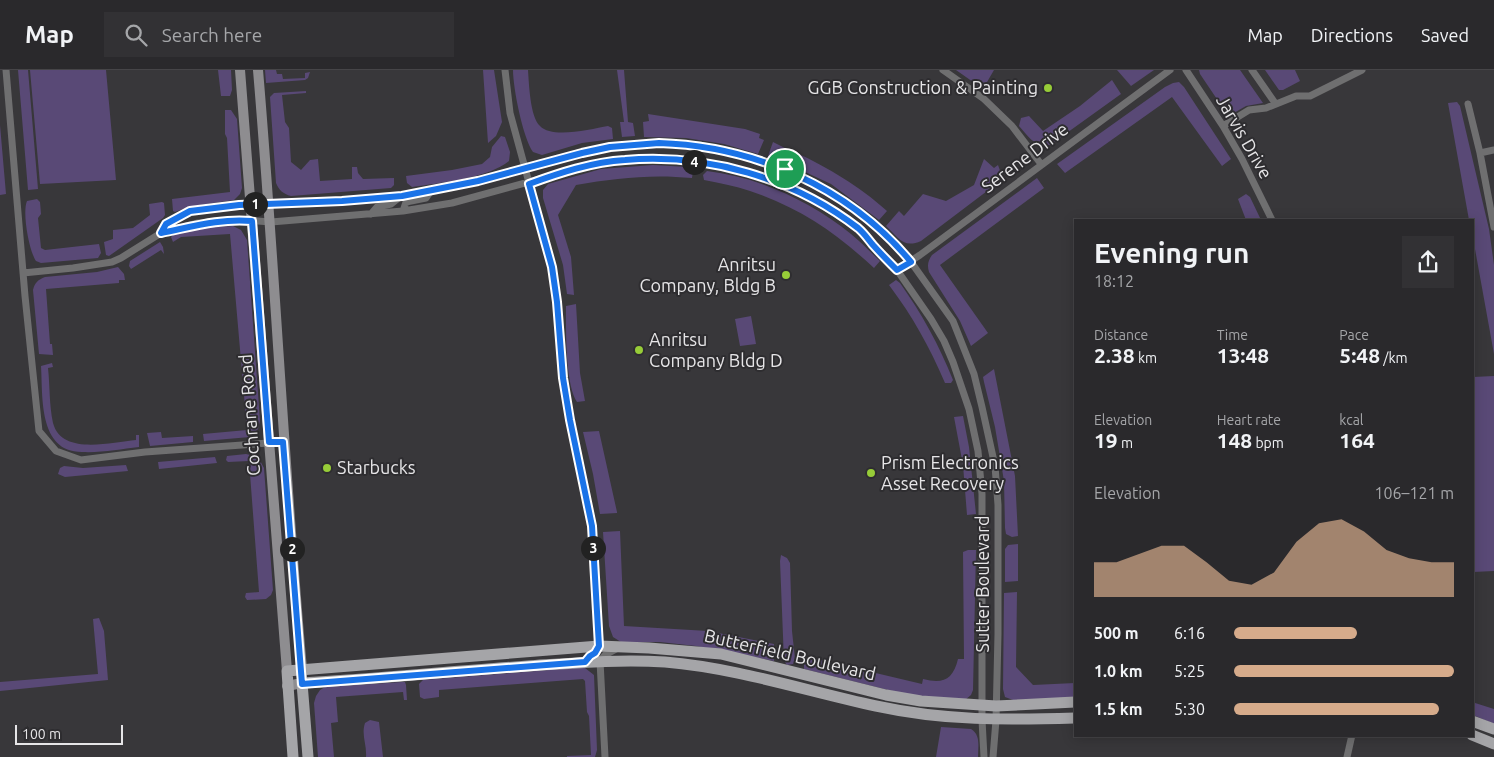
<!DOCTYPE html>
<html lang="en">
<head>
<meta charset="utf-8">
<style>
  body { margin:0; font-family:Ubuntu,sans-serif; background:#323134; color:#f1f3f6; height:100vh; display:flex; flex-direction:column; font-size:19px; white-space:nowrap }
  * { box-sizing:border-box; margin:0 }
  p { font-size:16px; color:#a5a6a9 }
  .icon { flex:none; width:28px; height:28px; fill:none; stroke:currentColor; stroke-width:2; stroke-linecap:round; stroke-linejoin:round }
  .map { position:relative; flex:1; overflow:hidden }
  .drawer { position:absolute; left:1074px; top:149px; width:400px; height:518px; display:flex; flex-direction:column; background:#2a292c; border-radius:0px; box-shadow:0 2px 12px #0003,0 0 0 1px #464548 }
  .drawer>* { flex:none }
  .scale { position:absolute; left:15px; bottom:12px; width:108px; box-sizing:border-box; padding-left:5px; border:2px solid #e6e5e7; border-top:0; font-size:14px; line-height:18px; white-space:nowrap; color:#e6e5e7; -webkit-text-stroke:4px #2e2d30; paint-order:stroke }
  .pin { position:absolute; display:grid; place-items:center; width:42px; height:42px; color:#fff; margin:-21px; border:2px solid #fff; border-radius:50%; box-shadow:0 1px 5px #0007 }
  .km { position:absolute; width:25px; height:25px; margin:-12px; border-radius:50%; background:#222; color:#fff; font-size:14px; line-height:25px; text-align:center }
  .round { display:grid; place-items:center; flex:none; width:52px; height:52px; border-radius:0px; background:#323134 }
  .overview { display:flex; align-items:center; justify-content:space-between; height:85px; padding:0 20px }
  h1 { font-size:28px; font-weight:600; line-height:38px }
  .stats { display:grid; grid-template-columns:repeat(3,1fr); gap:8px; height:85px; padding:5px 20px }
  .stats div { display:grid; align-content:center }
  .stats b { font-size:21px; font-weight:600 }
  .stats small { font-size:14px; font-weight:400 }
  .stats p { font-size:14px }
  .chart { height:140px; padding:10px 20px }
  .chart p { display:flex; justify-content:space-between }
  .chart svg { width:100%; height:90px; margin-top:5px; fill:#d6ab8b; opacity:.7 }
  ul { padding:0 20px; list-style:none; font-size:16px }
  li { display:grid; grid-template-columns:80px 60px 1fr; align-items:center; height:38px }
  li i { height:12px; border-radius:6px; background:#d6ab8b }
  header { display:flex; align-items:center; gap:30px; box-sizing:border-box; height:70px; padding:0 25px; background:#2a292c; border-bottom:1px solid #464548 }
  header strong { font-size:24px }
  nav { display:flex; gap:28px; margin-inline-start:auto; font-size:18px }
  .search { width:350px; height:45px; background:#323134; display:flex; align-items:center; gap:12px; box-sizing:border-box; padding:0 18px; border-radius:0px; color:#a5a6a9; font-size:19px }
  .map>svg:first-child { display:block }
  .green { fill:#594976 }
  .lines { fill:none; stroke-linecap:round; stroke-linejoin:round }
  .street { stroke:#6f6f70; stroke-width:7 }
  .secondary { stroke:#8e8d90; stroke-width:10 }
  .primary { stroke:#a5a5a8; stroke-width:11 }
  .route-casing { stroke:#fff; stroke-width:10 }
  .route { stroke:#1a73e8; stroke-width:6 }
  .poi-dot { fill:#97cc38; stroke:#2e2d30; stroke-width:2 }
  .labels { text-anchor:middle; stroke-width:4; stroke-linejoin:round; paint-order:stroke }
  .poi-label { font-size:18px; fill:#e6e5e7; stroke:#2e2d30; text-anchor:start }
  .street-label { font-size:18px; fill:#e6e5e7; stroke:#2e2d30 }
</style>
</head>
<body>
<header>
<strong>Map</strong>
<div class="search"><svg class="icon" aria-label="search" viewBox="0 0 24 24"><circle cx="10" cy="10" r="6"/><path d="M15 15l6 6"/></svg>Search here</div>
<nav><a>Map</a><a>Directions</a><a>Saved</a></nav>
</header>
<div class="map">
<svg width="1494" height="687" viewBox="0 0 1494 687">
  <rect width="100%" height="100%" fill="#38373a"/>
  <path class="green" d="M 18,0 L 28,0 L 38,119 L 28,120 Z
    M 30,0 L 106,0 L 116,110 L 40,114 Z
    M 218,0 L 231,0 L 232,20 L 230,26 L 221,26 Z
    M 265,0 L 276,0 L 277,4 L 282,4 L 283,9 L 305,8 L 305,3 L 310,2 L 308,8 L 305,10 L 266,13 Z
    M 483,0 L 494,0 L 502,52 L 496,66 L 488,73 Z
    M 513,0 L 528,0 C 529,13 530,47 540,56 C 552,69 591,59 608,56 L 612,58 L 613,69 L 582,73 L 542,85 L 533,82 C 523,68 513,18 513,0 Z
    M 617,0 L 624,0 L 628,52 L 633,53 L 635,66 L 622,67 L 620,52 L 624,52 Z
    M 956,0 L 994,0 L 983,19 Z
    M 1117,0 L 1154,0 L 1131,16 Z
    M 1199,0 L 1240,0 L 1263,33 L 1246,36 L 1232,44 L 1227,44 L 1200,4 Z
    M 1265,0 L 1295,0 L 1300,11 L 1283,20 L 1279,20 Z
    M 1112,10 L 1121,24 L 1050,75 C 1034,77 1029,67 1019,56 L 1021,48 L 1029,46 L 1043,61 L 1080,36 Z
    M 1179,12 L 1184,17 L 1231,89 L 1222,96 L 1172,27 L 1065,103 L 1057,94 L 1165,17 L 1173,13 Z
    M 306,21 L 306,23 L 282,25 L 285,52 L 289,58 L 291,92 L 301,100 L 310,90 L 318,89 L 320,111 L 352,109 L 352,97 L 357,97 L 358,103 L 363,109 L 394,108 L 394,115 L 391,118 L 291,126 C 283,124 279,120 276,113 L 270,27 L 274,23 Z
    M 1457,32 L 1460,36 L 1489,159 L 1494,195 L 1494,284 L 1473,168 L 1472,150 L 1469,150 L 1448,33 Z
    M 225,40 L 231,40 L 237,49 L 242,118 L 240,124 L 234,130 L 206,134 L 188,137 L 175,142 L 173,141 L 172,129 L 230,122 L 227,68 L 225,64 Z
    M 648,44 L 745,59 L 760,64 L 759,68 L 764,70 L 758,84 L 724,74 L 686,68 L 644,67 L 643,52 L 649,51 Z
    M 0,55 L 6,124 L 0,125 Z
    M 501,66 L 505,67 L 510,82 L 509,91 C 489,108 439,113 412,117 L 407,113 L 406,106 L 452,100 L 482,94 L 490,87 L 492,77 Z
    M 773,72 L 787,79 L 781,91 L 768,86 Z
    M 795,82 C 830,99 858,115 887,141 L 879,150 L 831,114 L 790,95 Z
    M 984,89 L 994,98 L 998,95 L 1003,109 L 921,171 C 903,179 898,167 886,156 L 899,141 L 904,146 L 923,124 L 946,131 L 974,115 Z
    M 653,95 L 688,97 L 693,101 L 692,108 C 652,104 615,108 576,115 L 558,145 L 571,187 L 574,225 L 567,224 L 563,195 L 543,128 L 543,120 L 548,114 L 601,99 Z
    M 707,101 C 759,107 811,132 851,164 C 861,172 870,182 880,191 L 874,198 C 835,162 800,138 750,121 C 735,116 719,113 704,110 L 703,105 Z
    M 1037,108 L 1044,118 L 940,195 L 988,263 L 971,276 L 960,251 L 929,202 C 927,195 928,191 932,185 Z
    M 1246,124 L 1250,127 L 1261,150 L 1246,150 L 1238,129 Z
    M 37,129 L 40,132 L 41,144 L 38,148 L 41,178 L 45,180 L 99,174 L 101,183 L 98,188 L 41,193 L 36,191 C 29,181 22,142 27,131 Z
    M 162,132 L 164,133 L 165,145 L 163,148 L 109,186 L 106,185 L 104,172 L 113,169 L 113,160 L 133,158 L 150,145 L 149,134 Z
    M 233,156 L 241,160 L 247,170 L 260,351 L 258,359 L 250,367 L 204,371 L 203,364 L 247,360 L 230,164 L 181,167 L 173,172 L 171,167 C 181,156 218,157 233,156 Z
    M 160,172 L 163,177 L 164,184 L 161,180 L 131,199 L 129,196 L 130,191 Z
    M 118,197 L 124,204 L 125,210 L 119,210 L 119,213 L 46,219 L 50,274 L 52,274 L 53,285 L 39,284 L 33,220 C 35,212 38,210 45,207 L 97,202 Z
    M 896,210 L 900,213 C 922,244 939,275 953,310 L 951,313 L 945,313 C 929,276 913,247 889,215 Z
    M 576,234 L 580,303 L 585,331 L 577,332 C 565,314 566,259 566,236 Z
    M 751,246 L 756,274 L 740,276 L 735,249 Z
    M 52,293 L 53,297 L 48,298 C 50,316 49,335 53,353 C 62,386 111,372 136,370 L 136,365 L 139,365 L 139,377 C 121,379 101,383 82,382 C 38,382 43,326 41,296 Z
    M 994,299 L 1015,406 L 1018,466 L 1012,467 L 1006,464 L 1005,458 L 1004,411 L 995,357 L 984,312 L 983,307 Z
    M 1494,306 L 1494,501 L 1473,502 L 1473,307 Z
    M 963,346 L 969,377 L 976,444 L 967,445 L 963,395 L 954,347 Z
    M 599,361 L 617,442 L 617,443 L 600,444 L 593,404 L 583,362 Z
    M 161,362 L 162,368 L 193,366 L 193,372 L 150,376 L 147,363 Z
    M 246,384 L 258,387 L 264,398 L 273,520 L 271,525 L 266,529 L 247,530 L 245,527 L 246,523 L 259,522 L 249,391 L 228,392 L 226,390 L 227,386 Z
    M 215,387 L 217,393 L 159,399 L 158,392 Z
    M 126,395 L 128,401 L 65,407 L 58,404 L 60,398 L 64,396 L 83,398 Z
    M 620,461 L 624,556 L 708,561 L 774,574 L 774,591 L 696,576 L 660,572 L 621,572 L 613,567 L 609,556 L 603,462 Z
    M 1018,474 L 1018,511 L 1005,512 L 1005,479 L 1008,475 Z
    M 968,480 L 976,480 L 973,620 L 971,625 L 965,630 L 908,625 L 804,599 L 804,586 L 922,614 L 923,609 C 943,614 953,610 958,589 L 964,589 L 963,482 Z
    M 781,485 L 787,488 L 790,493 L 792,561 L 795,589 L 793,594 L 787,595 L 784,591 L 780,491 Z
    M 1017,522 L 1016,597 L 1033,615 L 1075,613 L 1075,629 L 1013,630 L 1005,627 L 1003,619 L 1004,523 Z
    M 99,548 L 104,561 L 108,610 L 0,621 L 0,612 L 98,604 L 93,549 Z
    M 574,598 L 585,598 L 594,605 L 597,680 L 595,687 L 567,687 L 567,686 L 591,685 L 589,646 L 587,642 L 585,611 L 583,609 L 439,620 L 439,627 L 424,629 L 420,627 L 419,614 L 423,610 Z
    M 402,612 L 405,612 L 406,615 L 407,630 L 404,630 L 403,622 L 336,627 L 338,652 L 331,653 L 334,687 L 318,687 L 314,633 L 316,626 L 320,620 L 325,617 Z
    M 1472,632 L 1494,639 L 1494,654 L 1473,645 Z
    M 370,650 L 379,652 L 383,687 L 366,687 C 367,675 361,665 365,653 Z
    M 941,657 L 971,659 C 981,665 978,677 978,687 L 936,687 Z"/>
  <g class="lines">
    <path class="street" d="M 6,0 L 25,226 L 39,361 L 56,381 L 81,390 L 145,382 L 283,372
      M 505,0 L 510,43 L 552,197 L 557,236 L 563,308 L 569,350 L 592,456 L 599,576 C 597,583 590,586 585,592
      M 943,0 L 984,29 L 1012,56 L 1041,94
      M 1186,0 L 1223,56 L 1242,89 L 1272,150
      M 1252,0 L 1275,33
      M 1468,34 L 1480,83 L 1494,157
      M 1223,56 L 1249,40 L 1266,38 L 1296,26 L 1310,26 L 1362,0
      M 1480,83 L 1494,80
      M 403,141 L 406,132 L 426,128 L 430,122
      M 371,144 L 377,137 L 391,134 L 401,126
      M 161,163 L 166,154 L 190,141 L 239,135 L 341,131 L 402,126 L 478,111 L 582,83 L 610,77 L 659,73 L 700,75 L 760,90 L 785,99 L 822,118 L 858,141 L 896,174 L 911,192 L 953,251 L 974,304 L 982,337 L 995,396 L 998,435 L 998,564 L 996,650 L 993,687
      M 897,200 L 920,185 L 1170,0
      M 23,203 L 73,198 L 112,192 L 121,188 L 161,163 L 198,153 L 241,150 L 271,152 L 403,141 L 452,133 L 595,94 L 624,90 L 652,89 L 700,92 L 744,101 L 781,114 L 816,131 L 860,160 L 897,200 L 931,249 L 944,271 L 953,292 L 969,339 L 978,381 L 982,424 L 982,650 L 984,687
      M 605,687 L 600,591 L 605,585 L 620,577
      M 1347,687 L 1352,665"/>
    <path class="secondary" d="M 240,0 L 287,601
      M 258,0 C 275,200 284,400 302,599 L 302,613 L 287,616"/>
    <path class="primary" d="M 1472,651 L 1494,659
      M 1472,665 L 1494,674
      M 293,687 L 287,601 L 599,576 L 649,578 L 721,584 L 886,625 L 921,631 L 996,636 L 1075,632
      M 308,687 L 302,613 C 377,609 453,601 528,596 C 574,593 620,589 665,592 C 737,598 806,621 876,636 C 945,651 1005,650 1075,648"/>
  </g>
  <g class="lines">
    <defs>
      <path id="route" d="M 659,73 C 754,76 849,117 911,192 L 897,200 C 889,192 881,184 873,175 C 868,169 864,163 858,158 C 793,108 707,83 625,90 C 592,92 559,103 529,114 L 552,197 L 557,232 L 563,308 L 570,350 L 592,456 L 599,576 L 595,583 L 590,586 L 585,592 L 302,614 L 283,372 L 269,372 L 252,151 C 221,148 191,157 161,163 L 166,154 L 190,141 L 239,135 L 342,131 L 402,126 L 478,111 L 582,83 L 610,77 Z"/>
    </defs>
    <use href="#route" class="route-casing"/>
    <use href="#route" class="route"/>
  </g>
  <g class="poi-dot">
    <circle cx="1048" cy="18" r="5"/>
    <circle cx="786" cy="205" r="5"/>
    <circle cx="639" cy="280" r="5"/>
    <circle cx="327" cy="398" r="5"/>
    <circle cx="871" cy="403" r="5"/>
  </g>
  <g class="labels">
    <g class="poi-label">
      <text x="1038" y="24" text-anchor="end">GGB Construction &amp; Painting</text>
      <text x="776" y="201" text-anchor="end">Anritsu<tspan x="776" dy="21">Company, Bldg B</tspan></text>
      <text x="649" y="276">Anritsu<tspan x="649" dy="21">Company Bldg D</tspan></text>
      <text x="881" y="399">Prism Electronics<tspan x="881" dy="21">Asset Recovery</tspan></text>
      <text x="337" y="404">Starbucks</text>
    </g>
    <g class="street-label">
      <text transform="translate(1244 67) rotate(60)" y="6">Jarvis Drive</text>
      <text transform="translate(1025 88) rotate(-37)" y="6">Serene Drive</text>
      <text transform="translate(250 345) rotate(-94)" y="6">Cochrane Road</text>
      <text transform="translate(983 514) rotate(-90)" y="6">Sutter Boulevard</text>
      <text transform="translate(790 585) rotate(13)" y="6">Butterfield Boulevard</text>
    </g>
  </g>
</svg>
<div class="scale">100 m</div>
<div class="pin" style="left:785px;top:99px;background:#1e9e55"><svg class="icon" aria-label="arrive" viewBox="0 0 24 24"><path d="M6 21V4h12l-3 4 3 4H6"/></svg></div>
<b class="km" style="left:255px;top:134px">1</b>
<b class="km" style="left:292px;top:479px">2</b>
<b class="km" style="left:593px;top:478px">3</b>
<b class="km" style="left:694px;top:92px">4</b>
<section class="drawer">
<div class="overview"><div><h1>Evening run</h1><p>18:12</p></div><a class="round"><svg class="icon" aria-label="share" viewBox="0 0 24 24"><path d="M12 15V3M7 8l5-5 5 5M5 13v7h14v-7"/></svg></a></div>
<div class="stats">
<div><p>Distance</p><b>2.38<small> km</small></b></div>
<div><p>Time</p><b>13:48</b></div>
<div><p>Pace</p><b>5:48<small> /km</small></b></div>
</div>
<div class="stats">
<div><p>Elevation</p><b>19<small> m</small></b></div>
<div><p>Heart rate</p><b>148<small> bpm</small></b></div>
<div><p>kcal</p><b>164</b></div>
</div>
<div class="chart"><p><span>Elevation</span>106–121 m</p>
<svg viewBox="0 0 160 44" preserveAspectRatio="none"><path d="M0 44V27L10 27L20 23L30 19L40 19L50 27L60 36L70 38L80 32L90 17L100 8L110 6L120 12L130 21L140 25L150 27L160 27V44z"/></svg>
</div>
<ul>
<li><b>500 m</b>6:16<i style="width:56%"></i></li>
<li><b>1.0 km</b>5:25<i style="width:100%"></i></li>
<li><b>1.5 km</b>5:30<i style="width:93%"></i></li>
</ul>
</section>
</div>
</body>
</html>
